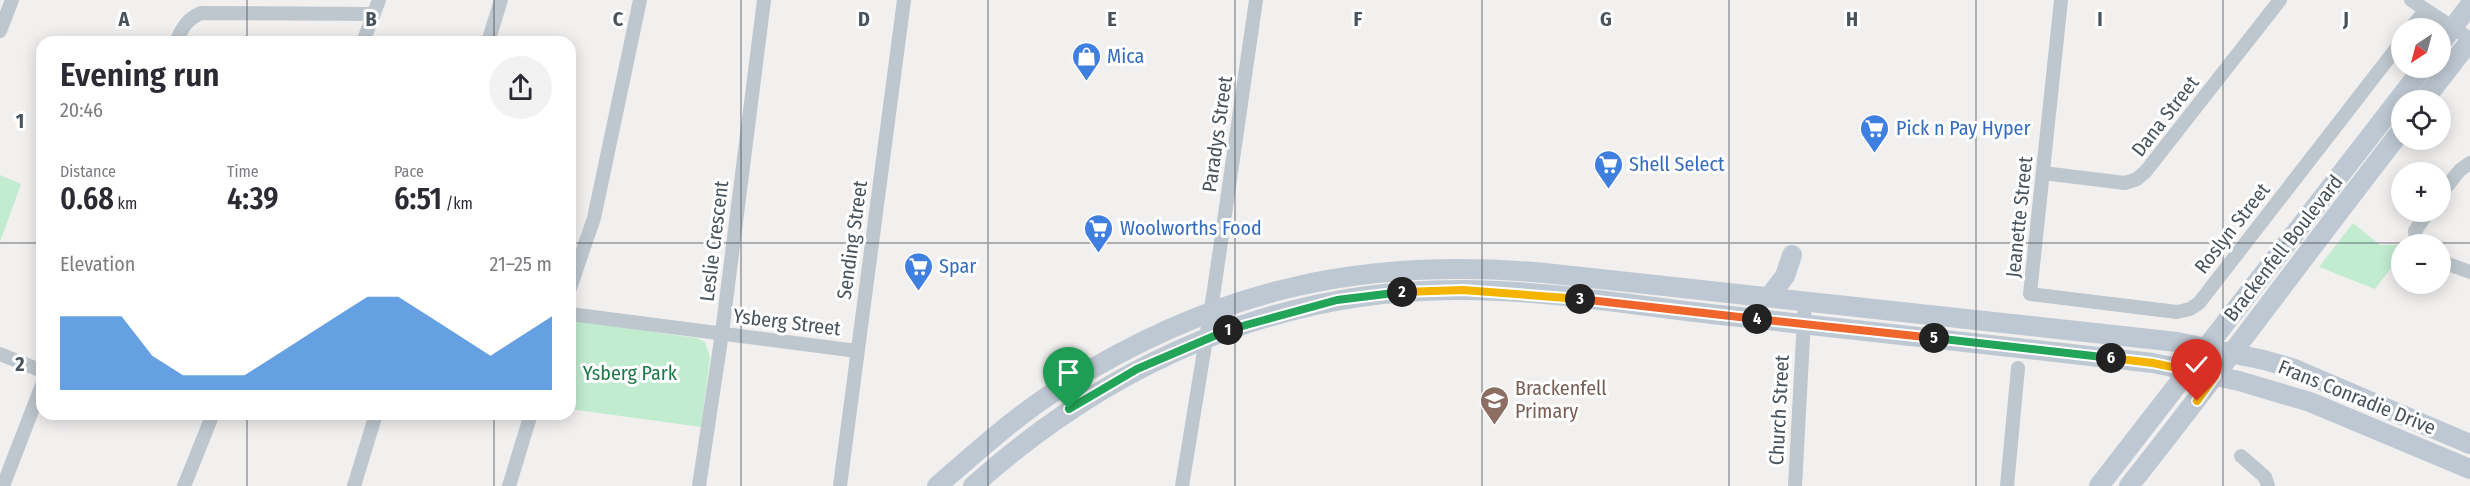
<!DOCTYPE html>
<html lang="en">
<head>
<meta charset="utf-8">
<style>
  body { margin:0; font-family:"Fira Sans Condensed",sans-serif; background:#f2f2f3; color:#2b2b33; height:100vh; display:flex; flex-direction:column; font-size:22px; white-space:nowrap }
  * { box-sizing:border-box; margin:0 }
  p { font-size:20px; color:#7c7c81 }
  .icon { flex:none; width:33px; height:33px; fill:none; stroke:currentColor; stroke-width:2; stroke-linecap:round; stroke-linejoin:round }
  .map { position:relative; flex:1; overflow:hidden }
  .drawer { position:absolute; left:36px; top:36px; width:540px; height:384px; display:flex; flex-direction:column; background:#fff; border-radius:18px; box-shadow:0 3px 15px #0003 }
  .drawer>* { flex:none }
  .needle { width:39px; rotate:216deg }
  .controls { position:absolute; left:2391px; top:18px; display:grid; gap:12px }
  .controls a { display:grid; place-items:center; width:60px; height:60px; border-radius:50%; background:#fff; box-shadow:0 3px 15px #0003; font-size:30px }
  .pin { position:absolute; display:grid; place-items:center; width:51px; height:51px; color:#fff; margin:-62px -26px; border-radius:50% 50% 50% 0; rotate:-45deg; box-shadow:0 0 6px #0007 }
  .pin .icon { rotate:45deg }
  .km { position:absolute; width:30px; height:30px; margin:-15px; border-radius:50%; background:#222; color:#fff; font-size:16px; line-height:30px; text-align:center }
  .round { display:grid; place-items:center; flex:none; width:63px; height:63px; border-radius:32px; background:#f2f2f3 }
  .headline { display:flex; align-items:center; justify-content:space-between; height:102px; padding:0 24px }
  h1 { font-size:33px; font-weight:600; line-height:45px }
  .stats { display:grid; grid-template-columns:repeat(3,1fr); gap:9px; height:102px; padding:6px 24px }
  .stats div { display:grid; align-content:center }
  .stats b { font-size:30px; font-weight:600 }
  .stats small { font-size:16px; font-weight:400 }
  .stats p { font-size:16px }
  .chart { height:168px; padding:12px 24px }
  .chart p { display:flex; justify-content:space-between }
  .chart svg { width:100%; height:108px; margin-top:6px; fill:#2479d7; opacity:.7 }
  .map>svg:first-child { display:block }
  .park { fill:#c1ecd0 }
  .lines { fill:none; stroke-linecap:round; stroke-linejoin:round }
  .street { stroke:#bec7cd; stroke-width:14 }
  .secondary { stroke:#bec8d2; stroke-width:20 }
  .split-1-casing { stroke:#fff; stroke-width:12 }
  .split-2-casing { stroke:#fff; stroke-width:12 }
  .split-3-casing { stroke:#fff; stroke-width:12 }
  .split-4-casing { stroke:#fff; stroke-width:12 }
  .split-5-casing { stroke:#fff; stroke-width:12 }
  .split-6-casing { stroke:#fff; stroke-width:12 }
  .split-7-casing { stroke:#fff; stroke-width:12 }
  .split-1 { stroke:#22a559; stroke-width:8 }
  .split-2 { stroke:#22a559; stroke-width:8 }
  .split-3 { stroke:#f5b400; stroke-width:8 }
  .split-4 { stroke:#f0652b; stroke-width:8 }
  .split-5 { stroke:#f0652b; stroke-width:8 }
  .split-6 { stroke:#22a559; stroke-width:8 }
  .split-7 { stroke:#f5b400; stroke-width:8 }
  .grid { fill:none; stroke:#48535c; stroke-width:1.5; stroke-opacity:0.55 }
  .labels { text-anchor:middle; stroke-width:6; stroke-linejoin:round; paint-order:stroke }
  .shop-label { font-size:20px; fill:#366cbe; stroke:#fff; text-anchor:start }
  .street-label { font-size:20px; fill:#48535c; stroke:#fff }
  .park-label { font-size:20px; fill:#1d7948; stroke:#fff }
  .education-label { font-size:20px; fill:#785e54; stroke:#fff; text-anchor:start }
  .grid-label { font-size:20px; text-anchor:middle; font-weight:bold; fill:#48535c; stroke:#fff; stroke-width:6; stroke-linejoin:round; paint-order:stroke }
</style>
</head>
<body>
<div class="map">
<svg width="2470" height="486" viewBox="0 0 2470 486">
  <rect width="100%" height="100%" fill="#f2efef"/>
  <path class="park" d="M 0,175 L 21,184 L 0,242 Z
    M 2353,223 L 2380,245 L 2401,245 L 2401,255 L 2375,289 L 2319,267 Z
    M 578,321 L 696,338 L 705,342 L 710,357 L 701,427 L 570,409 L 570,324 Z"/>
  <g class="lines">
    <path class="street" d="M 2061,0 L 2030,294 L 2177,312 L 2190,309 L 2199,303 L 2402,41
      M 2411,0 L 2470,39
      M 2411,28 L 2425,11
      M 0,31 L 12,0
      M 176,42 C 182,28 187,19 201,13 L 374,14
      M 363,42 L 379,0
      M 488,42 L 501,0
      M 2043,173 L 2125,183 L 2137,179 L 2146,171 L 2280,0
      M 2440,195 L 2460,170 L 2470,163
      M 2417,244 L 2415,231 L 2428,212
      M 2440,261 L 2470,272
      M 570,288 L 594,218 L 640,0
      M 570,314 L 857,351
      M 0,354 L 42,371
      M 2241,456 L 2265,477 L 2268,486
      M 3,486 L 42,385
      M 184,486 L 213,414
      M 354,486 L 376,414
      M 509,486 L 531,414
      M 699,486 L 722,333 L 764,0
      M 840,486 L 904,0
      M 1182,486 L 1214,290 L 1256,0
      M 1795,486 L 1805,301
      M 2007,486 L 2018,368"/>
    <path class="secondary" d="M 2440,44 L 2470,5
      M 2424,100 L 2470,41
      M 1769,297 L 1785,276 L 1792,255
      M 937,486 C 978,451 1019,413 1065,385 C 1220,288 1364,257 1545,273 L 2177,342 L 2264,360 L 2292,368 L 2470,444
      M 973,486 C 1110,363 1275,289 1462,290 C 1549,290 1635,306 1721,315 C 1865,331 2009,347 2153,363 L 2239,381 L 2310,402 L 2470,469
      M 2099,486 L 2423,68
      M 2129,486 C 2222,369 2310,248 2402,130"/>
  </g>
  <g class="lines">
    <defs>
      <path id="split-1" d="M 1069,409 L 1137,369 L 1228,330"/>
      <path id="split-2" d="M 1228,330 L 1337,300 L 1402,292"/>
      <path id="split-3" d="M 1402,292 L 1463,290 L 1580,299"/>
      <path id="split-4" d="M 1580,299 L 1757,319"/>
      <path id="split-5" d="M 1757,319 L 1934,338"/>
      <path id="split-6" d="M 1934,338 L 2111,358"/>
      <path id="split-7" d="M 2111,358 L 2153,363 L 2215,376 L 2197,401"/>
    </defs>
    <use href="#split-1" class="split-1-casing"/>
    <use href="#split-2" class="split-2-casing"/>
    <use href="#split-3" class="split-3-casing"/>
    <use href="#split-4" class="split-4-casing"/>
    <use href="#split-5" class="split-5-casing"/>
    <use href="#split-6" class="split-6-casing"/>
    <use href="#split-7" class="split-7-casing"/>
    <use href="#split-1" class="split-1"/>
    <use href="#split-2" class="split-2"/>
    <use href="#split-3" class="split-3"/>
    <use href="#split-4" class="split-4"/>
    <use href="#split-5" class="split-5"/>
    <use href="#split-6" class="split-6"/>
    <use href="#split-7" class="split-7"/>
  </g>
  <path class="grid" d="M 247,0 L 247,42M 494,0 L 494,42M 741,0 L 741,486M 988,0 L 988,486M 1235,0 L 1235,486M 1482,0 L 1482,486M 1729,0 L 1729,486M 1976,0 L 1976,486M 2223,0 L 2223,486M 0,243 L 42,243M 570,243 L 2470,243M 247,414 L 247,486M 494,414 L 494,486"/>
  <defs>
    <symbol id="shop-pin" viewBox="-11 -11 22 30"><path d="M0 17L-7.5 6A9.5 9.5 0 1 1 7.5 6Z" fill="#3f7fe0" stroke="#fff"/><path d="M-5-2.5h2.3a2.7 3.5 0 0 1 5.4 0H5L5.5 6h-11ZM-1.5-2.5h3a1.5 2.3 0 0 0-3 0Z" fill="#fff"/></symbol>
    <symbol id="supermarket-pin" viewBox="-11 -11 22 30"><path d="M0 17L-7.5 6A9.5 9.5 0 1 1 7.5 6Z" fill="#3f7fe0" stroke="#fff"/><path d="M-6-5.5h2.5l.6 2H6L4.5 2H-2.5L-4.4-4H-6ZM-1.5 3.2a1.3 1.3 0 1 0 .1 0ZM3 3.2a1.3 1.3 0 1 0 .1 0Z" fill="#fff"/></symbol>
    <symbol id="school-pin" viewBox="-11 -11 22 30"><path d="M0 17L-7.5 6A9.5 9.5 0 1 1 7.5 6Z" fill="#8d6e63" stroke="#fff"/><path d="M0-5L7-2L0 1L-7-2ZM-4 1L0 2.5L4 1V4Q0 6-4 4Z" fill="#fff"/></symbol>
  </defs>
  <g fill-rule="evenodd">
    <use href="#shop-pin" x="1070" y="40" width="33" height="45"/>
    <use href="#supermarket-pin" x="1858" y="112" width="33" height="45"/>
    <use href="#supermarket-pin" x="1592" y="148" width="33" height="45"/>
    <use href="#supermarket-pin" x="1082" y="212" width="33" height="45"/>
    <use href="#supermarket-pin" x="902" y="250" width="33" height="45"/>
    <use href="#school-pin" x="1478" y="384" width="33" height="45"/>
  </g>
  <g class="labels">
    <g class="shop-label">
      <text x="1107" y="63">Mica</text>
      <text x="1896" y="135">Pick n Pay Hyper</text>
      <text x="1629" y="171">Shell Select</text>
      <text x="1120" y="235">Woolworths Food</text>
      <text x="939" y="273">Spar</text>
    </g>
    <g class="street-label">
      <text transform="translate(2165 116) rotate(-52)" y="7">Dana Street</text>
      <text transform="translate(1217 134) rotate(-82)" y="7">Paradys Street</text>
      <text transform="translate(2019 217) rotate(-84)" y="7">Jeanette Street</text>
      <text transform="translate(2232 228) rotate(-52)" y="7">Roslyn Street</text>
      <text transform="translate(852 240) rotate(-82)" y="7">Sending Street</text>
      <text transform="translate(714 241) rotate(-83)" y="7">Leslie Crescent</text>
      <text transform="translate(2283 248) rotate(-52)" y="7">Brackenfell Boulevard</text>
      <text transform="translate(787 322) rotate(7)" y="7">Ysberg Street</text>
      <text transform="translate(2357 397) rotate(22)" y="7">Frans Conradie Drive</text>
      <text transform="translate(1779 410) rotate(-87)" y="7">Church Street</text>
    </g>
    <g class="park-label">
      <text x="630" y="380">Ysberg Park</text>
    </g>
    <g class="education-label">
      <text x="1515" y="395">Brackenfell<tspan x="1515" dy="23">Primary</tspan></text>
    </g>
  </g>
  <g class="grid-label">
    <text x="124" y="26">A</text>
    <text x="371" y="26">B</text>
    <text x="618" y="26">C</text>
    <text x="864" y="26">D</text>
    <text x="1112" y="26">E</text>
    <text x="1358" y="26">F</text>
    <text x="1606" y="26">G</text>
    <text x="1852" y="26">H</text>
    <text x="2100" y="26">I</text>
    <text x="2346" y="26">J</text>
    <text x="20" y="128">1</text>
    <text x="20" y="371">2</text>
  </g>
</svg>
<div class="controls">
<a><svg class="needle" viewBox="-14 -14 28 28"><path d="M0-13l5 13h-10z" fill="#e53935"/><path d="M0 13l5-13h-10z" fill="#7c7c81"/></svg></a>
<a><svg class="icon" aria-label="locate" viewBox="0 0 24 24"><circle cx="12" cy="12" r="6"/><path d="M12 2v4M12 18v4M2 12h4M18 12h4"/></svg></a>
<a>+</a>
<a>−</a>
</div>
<div class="pin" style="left:1069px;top:409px;background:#1e9e55"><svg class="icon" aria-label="arrive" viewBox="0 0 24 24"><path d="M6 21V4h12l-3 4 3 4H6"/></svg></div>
<div class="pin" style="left:2197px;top:401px;background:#d93025"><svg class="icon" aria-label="check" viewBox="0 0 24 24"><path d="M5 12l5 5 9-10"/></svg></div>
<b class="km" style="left:1228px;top:330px">1</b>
<b class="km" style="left:1402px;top:292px">2</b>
<b class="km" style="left:1580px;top:299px">3</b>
<b class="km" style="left:1757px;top:319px">4</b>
<b class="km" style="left:1934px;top:338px">5</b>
<b class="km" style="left:2111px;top:358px">6</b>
<section class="drawer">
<div class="headline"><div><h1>Evening run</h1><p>20:46</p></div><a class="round"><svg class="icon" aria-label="share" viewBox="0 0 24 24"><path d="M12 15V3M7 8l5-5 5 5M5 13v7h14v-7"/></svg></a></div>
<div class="stats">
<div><p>Distance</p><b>0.68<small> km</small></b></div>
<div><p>Time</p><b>4:39</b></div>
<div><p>Pace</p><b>6:51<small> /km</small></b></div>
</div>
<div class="chart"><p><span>Elevation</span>21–25 m</p>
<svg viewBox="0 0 160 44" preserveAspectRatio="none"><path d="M0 44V14L10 14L20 14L30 30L40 38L50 38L60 38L70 30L80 22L90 14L100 6L110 6L120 14L130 22L140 30L150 22L160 14V44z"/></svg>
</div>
</section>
</div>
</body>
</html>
